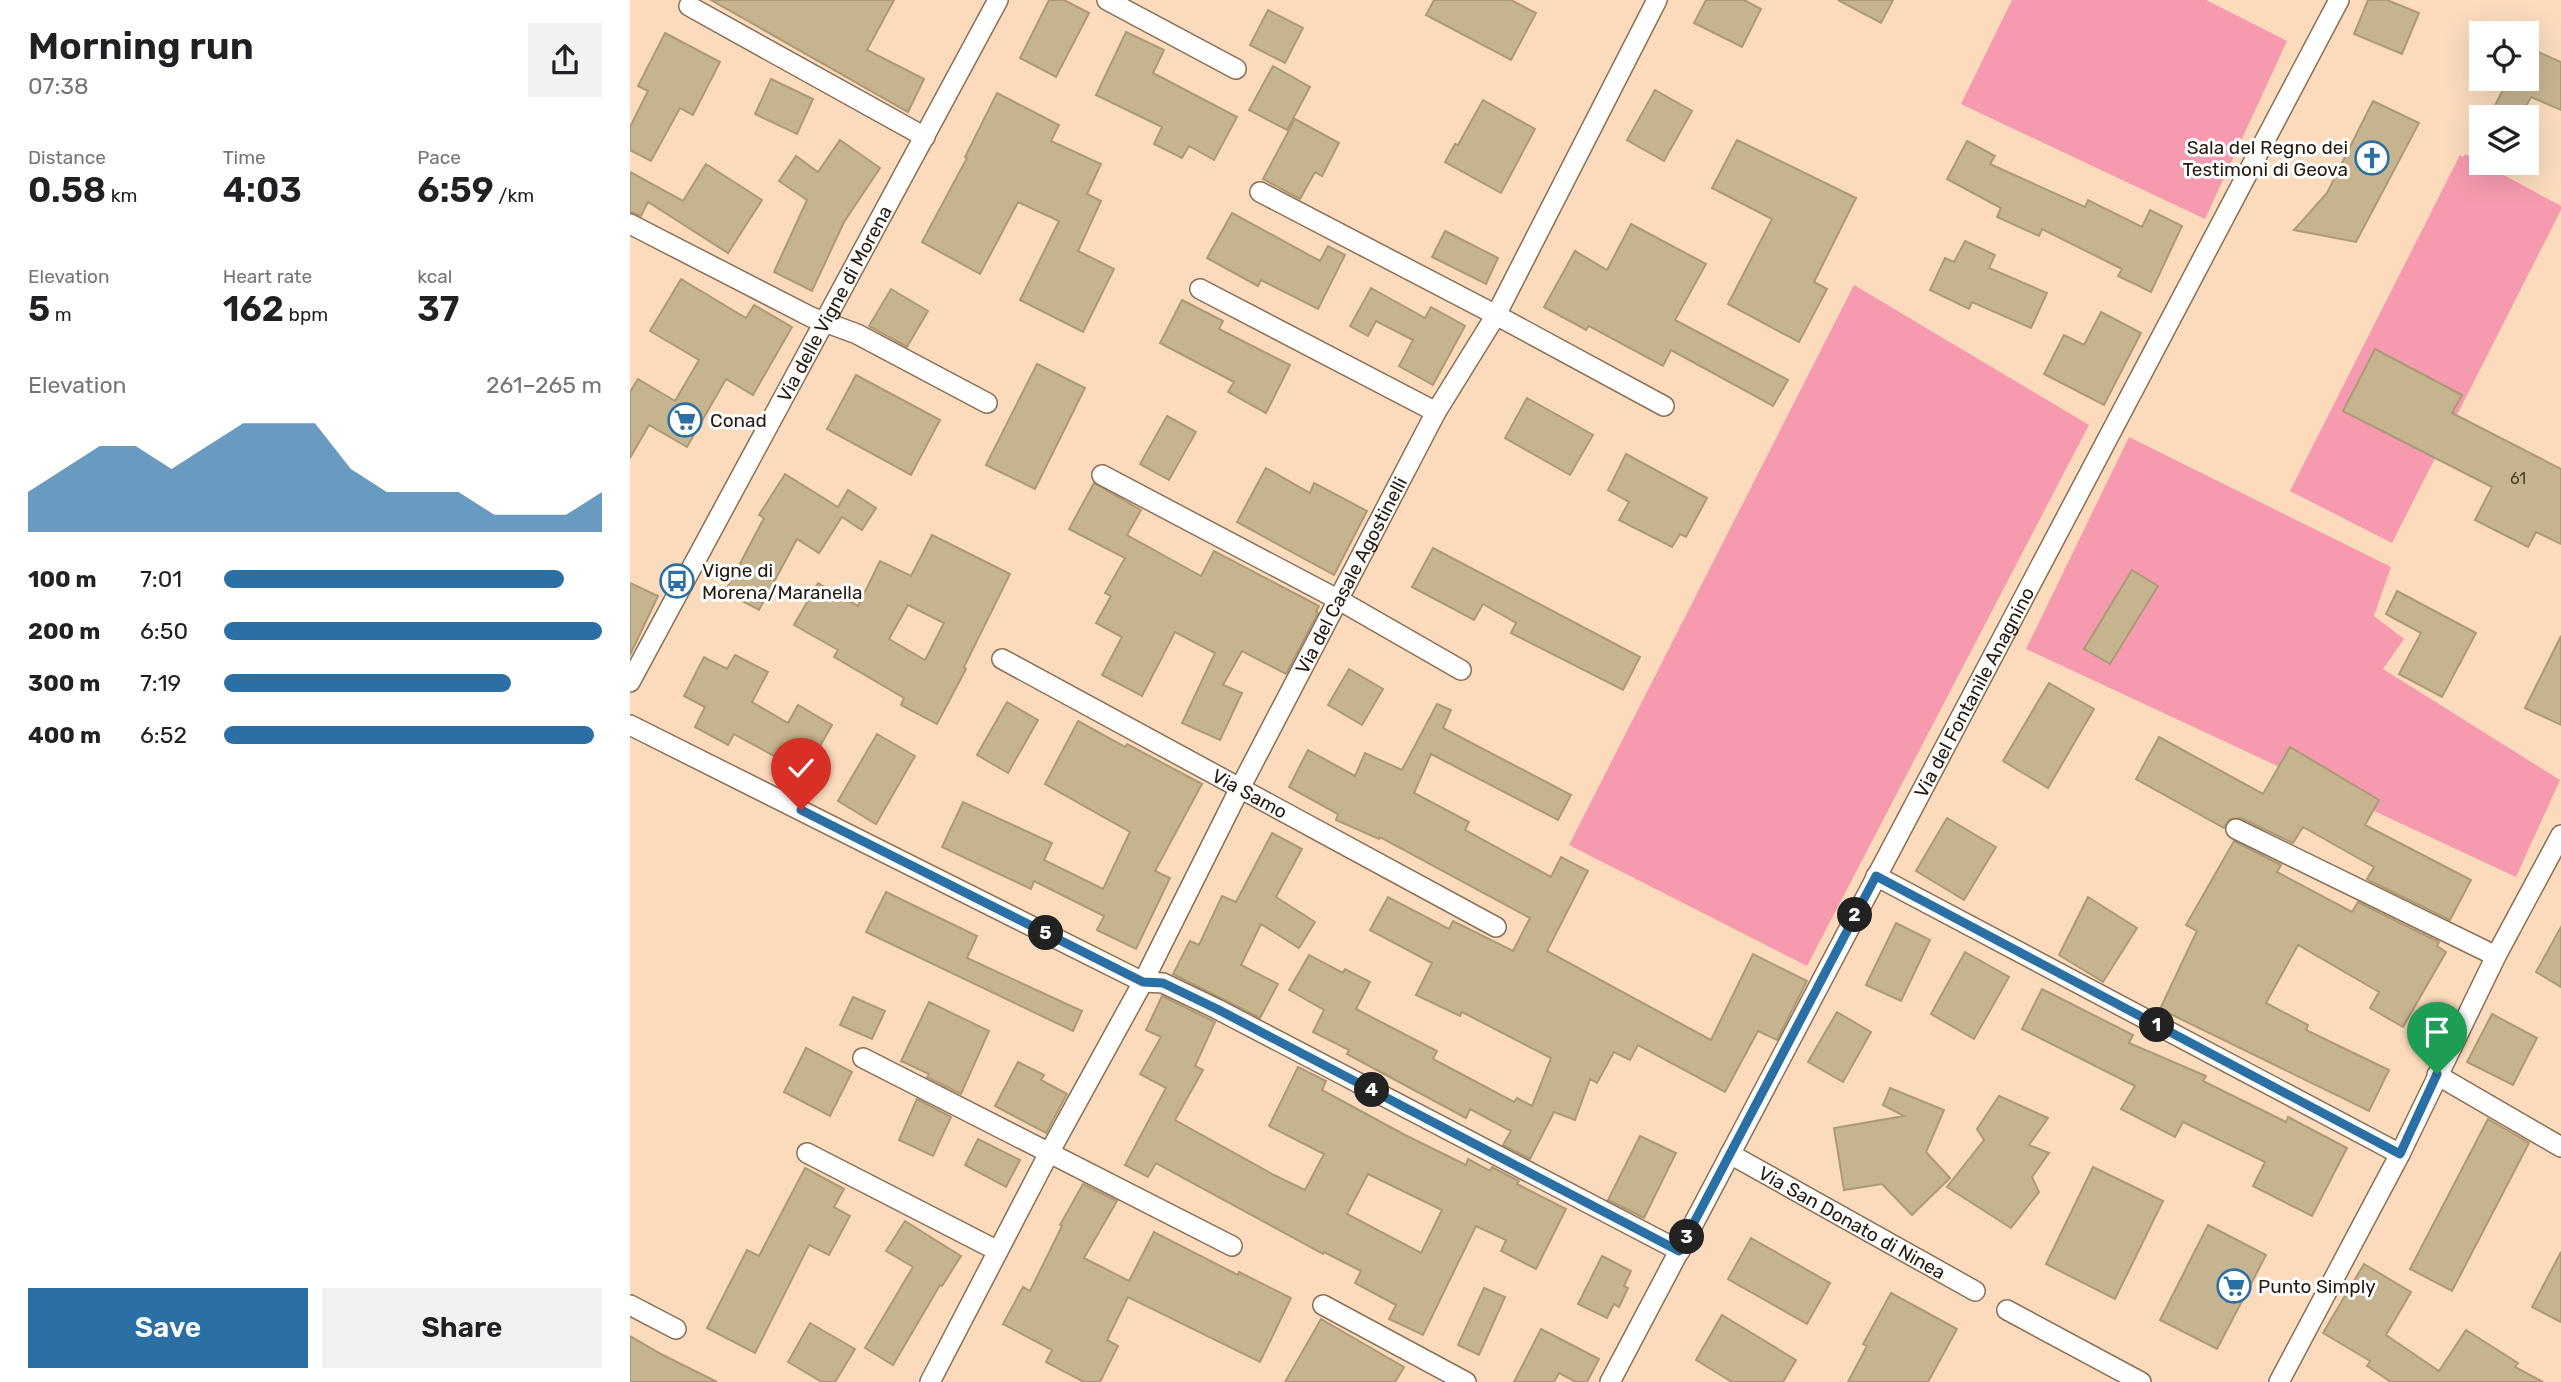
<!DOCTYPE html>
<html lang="en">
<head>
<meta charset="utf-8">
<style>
  body { margin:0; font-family:Rubik,sans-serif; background:#f2f2f2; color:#202124; height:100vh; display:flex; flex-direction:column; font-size:26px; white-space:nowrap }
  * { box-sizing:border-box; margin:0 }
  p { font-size:23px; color:#757577 }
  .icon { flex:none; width:38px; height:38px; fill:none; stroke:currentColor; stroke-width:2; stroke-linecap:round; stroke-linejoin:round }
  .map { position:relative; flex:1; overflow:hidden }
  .side { display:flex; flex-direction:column; background:#fff; width:630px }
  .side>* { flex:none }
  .tools { position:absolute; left:1839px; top:21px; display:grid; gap:14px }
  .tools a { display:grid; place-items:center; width:70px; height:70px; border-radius:0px; background:#fff; box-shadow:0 7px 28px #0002; font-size:35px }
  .pin { position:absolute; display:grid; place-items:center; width:60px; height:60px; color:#fff; margin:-72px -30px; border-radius:50% 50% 50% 0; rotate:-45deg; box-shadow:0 0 7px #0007 }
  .pin .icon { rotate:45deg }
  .km { position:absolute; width:35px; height:35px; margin:-18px; border-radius:50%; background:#222; color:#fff; font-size:19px; line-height:35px; text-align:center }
  .round { display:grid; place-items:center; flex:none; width:74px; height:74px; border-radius:0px; background:#f2f2f2 }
  .headline { display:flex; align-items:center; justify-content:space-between; height:119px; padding:0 28px }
  h1 { font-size:38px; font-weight:600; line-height:52px }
  .stats { display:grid; grid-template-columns:repeat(3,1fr); gap:10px; height:119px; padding:7px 28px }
  .stats div { display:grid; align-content:center }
  .stats b { font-size:35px; font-weight:600 }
  .stats small { font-size:19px; font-weight:400 }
  .stats p { font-size:19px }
  .chart { height:196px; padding:14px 28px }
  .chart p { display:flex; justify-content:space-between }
  .chart svg { width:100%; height:126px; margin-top:7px; fill:#2b70a5; opacity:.7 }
  .button { display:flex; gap:14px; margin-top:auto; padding:14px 28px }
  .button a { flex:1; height:80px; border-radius:0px; background:#2b70a5; color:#fff; font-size:28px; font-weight:600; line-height:80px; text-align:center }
  .button a+a { background:#f2f2f2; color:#202124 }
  ul { padding:0 28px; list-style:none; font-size:23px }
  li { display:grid; grid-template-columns:112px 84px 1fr; align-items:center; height:52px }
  li i { height:18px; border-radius:9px; background:#2b70a5 }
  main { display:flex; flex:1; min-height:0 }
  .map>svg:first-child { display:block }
  .green { fill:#f69baf }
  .building { fill:#c6b48e; stroke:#ac9a76; stroke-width:2; fill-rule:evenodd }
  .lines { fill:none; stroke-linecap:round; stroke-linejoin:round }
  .street-casing { stroke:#8b6f53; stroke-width:22 }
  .street { stroke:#fff; stroke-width:19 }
  .route-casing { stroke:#fff; stroke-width:14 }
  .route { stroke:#2b70a5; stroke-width:9 }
  .labels { text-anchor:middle; stroke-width:6; stroke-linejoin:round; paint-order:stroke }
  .number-label { font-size:16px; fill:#4d402e }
  .poi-label { font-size:19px; fill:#251a0e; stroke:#fff; text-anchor:start }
  .street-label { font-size:19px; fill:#251a0e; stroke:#fff }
</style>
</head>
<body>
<main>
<section class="side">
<div class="headline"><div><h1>Morning run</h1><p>07:38</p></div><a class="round"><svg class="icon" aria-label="share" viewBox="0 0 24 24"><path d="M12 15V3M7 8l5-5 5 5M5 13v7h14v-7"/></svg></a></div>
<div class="stats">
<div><p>Distance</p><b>0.58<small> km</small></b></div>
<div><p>Time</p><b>4:03</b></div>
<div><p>Pace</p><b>6:59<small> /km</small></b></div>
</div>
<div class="stats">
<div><p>Elevation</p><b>5<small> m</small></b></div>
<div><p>Heart rate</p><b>162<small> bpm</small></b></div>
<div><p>kcal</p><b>37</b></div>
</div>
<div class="chart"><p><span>Elevation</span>261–265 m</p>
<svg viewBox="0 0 160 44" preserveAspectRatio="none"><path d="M0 44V30L10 22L20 14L30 14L40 22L50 14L60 6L70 6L80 6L90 22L100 30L110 30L120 30L130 38L140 38L150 38L160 30V44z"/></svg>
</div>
<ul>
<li><b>100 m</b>7:01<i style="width:90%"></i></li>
<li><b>200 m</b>6:50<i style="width:100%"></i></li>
<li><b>300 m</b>7:19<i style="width:76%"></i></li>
<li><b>400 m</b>6:52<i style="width:98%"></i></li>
</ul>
<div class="button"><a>Save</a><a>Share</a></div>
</section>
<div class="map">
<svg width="1931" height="1382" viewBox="0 0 1931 1382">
  <rect width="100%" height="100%" fill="#fbdbbc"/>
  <path class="green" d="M 1382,0 L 1576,0 L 1657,41 L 1575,219 L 1331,104 Z
    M 1835,154 L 1931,206 L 1931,210 L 1762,543 L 1660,491 L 1830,155 L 1833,157 Z
    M 1224,285 L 1459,425 L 1177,966 L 939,845 Z
    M 1499,437 L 1761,567 L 1744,616 L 1774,639 L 1753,669 L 1930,780 L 1886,877 L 1396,649 Z"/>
  <path class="building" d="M 81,0 L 264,0 L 237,50 L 294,79 L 278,112 Z
    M 419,0 L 434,0 L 459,13 L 426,77 L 390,58 Z
    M 804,0 L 881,0 L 906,13 L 881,60 L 796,15 Z
    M 1076,0 L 1114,0 L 1131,9 L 1112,47 L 1064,23 Z
    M 1208,0 L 1263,0 L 1251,23 Z
    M 1738,0 L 1757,0 L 1789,13 L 1772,54 L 1724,34 Z
    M 638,10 L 673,28 L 655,63 L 620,45 Z
    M 496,32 L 534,50 L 523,73 L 607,117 L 584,160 L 559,146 L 552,158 L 524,144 L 532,127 L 466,95 Z
    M 35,33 L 90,62 L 63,115 L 50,108 L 21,161 L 0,150 L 0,127 L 18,91 L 8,86 Z
    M 1897,47 L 1931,62 L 1931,110 L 1901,97 L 1890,117 L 1859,117 L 1875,86 L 1859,79 L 1897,79 Z
    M 643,66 L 680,87 L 657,130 L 619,110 Z
    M 141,79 L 183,99 L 167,134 L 125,114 Z
    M 1025,90 L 1062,111 L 1034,161 L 997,140 Z
    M 367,93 L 429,125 L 421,141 L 471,164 L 457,194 L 471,201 L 448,251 L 484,269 L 453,332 L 390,300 L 429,221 L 388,202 L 350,274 L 292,242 L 337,158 L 335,157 Z
    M 853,100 L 905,129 L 871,193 L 815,162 L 825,144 L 828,145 Z
    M 1743,101 L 1789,123 L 1726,242 L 1664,230 L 1697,193 Z
    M 665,119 L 709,143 L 692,176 L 685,172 L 670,199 L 633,179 Z
    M 210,140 L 250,168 L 214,222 L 182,291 L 144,272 L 177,200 L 149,181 L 166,156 L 188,172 Z
    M 1107,140 L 1226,198 L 1184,282 L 1197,289 L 1169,342 L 1098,304 L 1142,219 L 1082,188 Z
    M 1337,141 L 1365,156 L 1360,164 L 1455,207 L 1458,200 L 1512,227 L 1520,210 L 1552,226 L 1521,292 L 1488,276 L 1492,269 L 1412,229 L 1409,236 L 1367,217 L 1371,208 L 1317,179 Z
    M 76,164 L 132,200 L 98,253 L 18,202 L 11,216 L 0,212 L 0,172 L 53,201 Z
    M 602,213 L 690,261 L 698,246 L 715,255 L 688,309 L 631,280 L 628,286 L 577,258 Z
    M 1001,224 L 1076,264 L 1045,320 L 1158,380 L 1143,406 L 1041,350 L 1033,366 L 959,326 L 956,330 L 914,307 L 945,251 L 977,270 Z
    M 815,231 L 868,258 L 856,284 L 802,257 Z
    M 1335,241 L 1365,255 L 1359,268 L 1417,293 L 1401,328 L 1342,302 L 1339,309 L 1300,290 L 1315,258 L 1324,262 Z
    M 51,279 L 116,318 L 124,305 L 162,327 L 123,395 L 96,379 L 57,447 L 19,425 L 0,458 L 0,392 L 8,379 L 45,401 L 69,360 L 20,331 Z
    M 741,288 L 795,318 L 801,307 L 835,326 L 803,385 L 769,366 L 783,340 L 746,321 L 738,336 L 720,326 Z
    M 261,289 L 298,311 L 277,347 L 239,326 Z
    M 552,300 L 593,321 L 589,329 L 660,365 L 636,413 L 598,392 L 604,382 L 530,343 Z
    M 1471,312 L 1511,333 L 1474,405 L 1414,374 L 1434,335 L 1454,345 Z
    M 1745,349 L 1832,395 L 1822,413 L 1931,469 L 1931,544 L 1906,532 L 1898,547 L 1845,520 L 1862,487 L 1713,411 Z
    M 407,364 L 455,388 L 405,489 L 356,465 Z
    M 226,375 L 310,420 L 281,475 L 197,429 Z
    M 897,398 L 963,435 L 940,475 L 875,438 Z
    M 537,416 L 566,432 L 539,480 L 510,464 Z
    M 996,454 L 1077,498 L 1056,537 L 1050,534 L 1042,547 L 989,520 L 999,502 L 978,490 Z
    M 636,468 L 680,493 L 684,483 L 737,511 L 704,575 L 607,522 Z
    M 155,474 L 208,507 L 218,490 L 246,508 L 232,530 L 212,517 L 189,553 L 167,539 L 129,610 L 95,592 L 134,518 L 129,515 Z
    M 464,483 L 511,510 L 497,535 L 571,576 L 584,551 L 689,606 L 686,612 L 688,613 L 656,674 L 612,651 L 593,685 L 612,693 L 590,740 L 552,723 L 585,653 L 545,632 L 512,696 L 472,675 L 492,637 L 466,623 L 481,596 L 475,593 L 495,558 L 439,529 Z
    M 302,535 L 380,574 L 334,667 L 336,669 L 307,724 L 271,705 L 274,698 L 204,657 L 208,650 L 164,625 L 188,583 L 228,606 L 250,561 L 281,576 ZM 278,605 L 314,623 L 295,660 L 259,639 Z
    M 803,548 L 1010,657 L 993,690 L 881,633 L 886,623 L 853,604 L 844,620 L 782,587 Z
    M 1502,570 L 1528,586 L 1480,664 L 1454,649 Z
    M 0,583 L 28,596 L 0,655 Z
    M 1767,591 L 1846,633 L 1812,697 L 1769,674 L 1791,633 L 1756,614 Z
    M 1931,636 L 1931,725 L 1895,708 Z
    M 105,655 L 138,672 L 122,702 L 158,723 L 168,705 L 202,725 L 178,767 L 159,755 L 155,762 L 104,734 L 98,745 L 65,727 L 75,707 L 54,696 L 74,657 L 97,669 Z
    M 719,669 L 753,689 L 732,725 L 698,705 Z
    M 1419,683 L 1464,709 L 1418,788 L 1373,761 Z
    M 377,702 L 408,720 L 378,773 L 347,755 Z
    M 807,704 L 821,710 L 813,728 L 941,795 L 928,820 L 801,754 L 784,793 L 839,822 L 835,830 L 921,877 L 931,857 L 958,871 L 917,951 L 1081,1040 L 1123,954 L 1177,981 L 1147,1040 L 1128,1031 L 1095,1092 L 1008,1045 L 1000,1060 L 984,1052 L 967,1083 L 960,1079 L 945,1120 L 924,1112 L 900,1159 L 873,1145 L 881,1131 L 840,1109 L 836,1118 L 717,1054 L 719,1050 L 683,1032 L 694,1010 L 659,990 L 679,955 L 713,973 L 715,969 L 740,982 L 726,1009 L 807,1051 L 803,1059 L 884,1102 L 887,1098 L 902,1106 L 921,1058 L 832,1012 L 830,1016 L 786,995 L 802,963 L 740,930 L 758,897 L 819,929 L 823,921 L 883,951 L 900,918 L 750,837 L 749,839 L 706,820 L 708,814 L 659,787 L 678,750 L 725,776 L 735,753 L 772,770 Z
    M 448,721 L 495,747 L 497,744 L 572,784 L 525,871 L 540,878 L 506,949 L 467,930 L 474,916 L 404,881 L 401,889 L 312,847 L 333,802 L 422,843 L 414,860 L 473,889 L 500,832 L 415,784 Z
    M 247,734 L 285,756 L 246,824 L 208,801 Z
    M 1529,737 L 1633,794 L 1660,747 L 1749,800 L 1735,825 L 1841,880 L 1820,920 L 1740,881 L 1737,879 L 1744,867 L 1673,827 L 1663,843 L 1611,818 L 1600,819 L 1594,828 L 1506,779 Z
    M 1317,818 L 1366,847 L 1334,900 L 1286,871 Z
    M 642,833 L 672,849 L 646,897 L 685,922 L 669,948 L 631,924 L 611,965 L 648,984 L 630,1018 L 543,974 L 560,941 L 569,945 L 592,896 L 606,902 Z
    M 1604,841 L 1651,865 L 1647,872 L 1722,912 L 1728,902 L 1809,942 L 1807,946 L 1816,952 L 1773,1027 L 1740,1008 L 1749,992 L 1668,945 L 1636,1003 L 1678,1025 L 1676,1030 L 1759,1070 L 1739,1111 L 1530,1009 L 1567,931 L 1556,925 Z
    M 256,892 L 347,936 L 337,958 L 452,1011 L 443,1031 L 236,932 Z
    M 1458,897 L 1507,928 L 1473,982 L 1429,955 Z
    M 1266,923 L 1300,940 L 1271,1001 L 1236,985 Z
    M 1931,927 L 1931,987 L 1906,972 Z
    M 1335,952 L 1379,977 L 1344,1039 L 1301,1014 Z
    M 1412,989 L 1503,1035 L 1499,1043 L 1576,1076 L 1573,1081 L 1656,1122 L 1658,1117 L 1717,1148 L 1682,1216 L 1623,1186 L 1635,1162 L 1553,1122 L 1545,1137 L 1491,1109 L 1505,1086 L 1392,1029 Z
    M 532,996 L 585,1022 L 565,1066 L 573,1070 L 545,1120 L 644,1175 L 675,1190 L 694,1154 L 639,1126 L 668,1067 L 696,1081 L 692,1090 L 775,1135 L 836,1165 L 838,1159 L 860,1171 L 862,1167 L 889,1181 L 887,1184 L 936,1209 L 906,1269 L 871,1251 L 876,1240 L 846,1226 L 793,1335 L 759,1319 L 766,1305 L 725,1283 L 731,1271 L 694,1252 L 693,1254 L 526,1163 L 518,1177 L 495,1165 L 536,1088 L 510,1074 L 531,1037 L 516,1030 ZM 738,1174 L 812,1210 L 791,1253 L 717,1214 Z
    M 223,997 L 255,1011 L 242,1039 L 210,1025 Z
    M 299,1002 L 359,1031 L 331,1094 L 297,1077 L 299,1074 L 271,1061 Z
    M 1207,1012 L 1241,1032 L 1213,1082 L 1178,1062 Z
    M 1862,1014 L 1907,1038 L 1883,1085 L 1837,1062 Z
    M 176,1048 L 222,1072 L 200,1116 L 154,1092 Z
    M 388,1062 L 414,1075 L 411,1080 L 437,1094 L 416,1133 L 365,1106 Z
    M 1260,1088 L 1314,1110 L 1296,1152 L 1320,1178 L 1282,1215 L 1252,1184 L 1214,1190 L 1204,1128 L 1274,1116 L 1253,1105 Z
    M 1369,1096 L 1418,1118 L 1399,1145 L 1419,1153 L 1402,1177 L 1409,1192 L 1381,1228 L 1317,1187 L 1354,1140 L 1347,1129 Z
    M 287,1099 L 321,1117 L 303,1156 L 269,1140 Z
    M 1858,1119 L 1899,1143 L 1822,1291 L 1780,1269 Z
    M 1010,1136 L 1046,1153 L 1014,1218 L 978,1200 Z
    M 348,1139 L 390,1160 L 376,1187 L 335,1165 Z
    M 1463,1167 L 1533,1201 L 1485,1299 L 1416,1264 Z
    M 175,1168 L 214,1189 L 204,1207 L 220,1216 L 199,1255 L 179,1245 L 125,1353 L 77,1328 L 117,1250 L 129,1256 Z
    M 453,1184 L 487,1201 L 454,1258 L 499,1281 L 524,1232 L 608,1275 L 609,1272 L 661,1298 L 630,1362 L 498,1297 L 477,1340 L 488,1346 L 470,1382 L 454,1382 L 416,1362 L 422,1350 L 373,1324 L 393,1287 L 400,1291 L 432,1226 L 430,1225 Z
    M 275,1221 L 331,1256 L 312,1286 L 310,1285 L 263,1365 L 235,1348 L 283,1267 L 256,1251 Z
    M 1578,1225 L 1636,1255 L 1587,1349 L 1530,1320 Z
    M 1121,1238 L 1200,1283 L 1177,1324 L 1098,1279 Z
    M 1931,1252 L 1931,1322 L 1902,1307 Z
    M 972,1256 L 1001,1271 L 994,1286 L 998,1288 L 989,1307 L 984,1304 L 977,1318 L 948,1304 Z
    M 1734,1264 L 1781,1292 L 1756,1335 L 1809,1371 L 1836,1330 L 1888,1363 L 1885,1367 L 1913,1382 L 1761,1382 L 1737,1366 L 1740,1361 L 1693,1333 Z
    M 854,1288 L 875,1297 L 849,1355 L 828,1345 Z
    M 1261,1293 L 1327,1329 L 1298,1382 L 1218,1382 L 1237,1346 L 1233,1344 Z
    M 1092,1315 L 1166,1360 L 1153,1382 L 1102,1382 L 1066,1360 Z
    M 691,1319 L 774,1367 L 765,1382 L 655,1382 Z
    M 180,1323 L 225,1349 L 205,1382 L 192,1382 L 158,1362 Z
    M 911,1329 L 969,1359 L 957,1382 L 946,1382 L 929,1373 L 924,1382 L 884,1382 Z
    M 0,1336 L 31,1354 L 87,1382 L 0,1382 Z"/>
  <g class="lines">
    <defs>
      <g id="street">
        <path d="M 477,0 L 606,69"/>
        <path d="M 59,6 L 295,137"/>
        <path d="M 630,192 L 866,315 L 1034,406"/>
        <path d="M 0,224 L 181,317 L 227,334 L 357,403"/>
        <path d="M 570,289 L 806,412"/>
        <path d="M 472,475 L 709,600 L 831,670"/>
        <path id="s1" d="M 372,659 L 866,927"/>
        <path id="s2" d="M 0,682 L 368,0"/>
        <path d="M 0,725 L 513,982 L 533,983 L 587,1009 L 1050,1251"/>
        <path d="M 1606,829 L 1866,956"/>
        <path d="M 1246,876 L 1770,1154"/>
        <path d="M 233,1058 L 602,1246"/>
        <path d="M 1807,1075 L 1931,1147"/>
        <path d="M 177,1153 L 368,1251"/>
        <path id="s3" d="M 1100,1154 L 1345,1291"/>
        <path d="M 0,1305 L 46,1329"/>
        <path d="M 693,1305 L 836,1382"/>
        <path d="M 1377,1310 L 1511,1382"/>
        <path id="s4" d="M 300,1382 L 419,1153 L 513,982 L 610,788 L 806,412 L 866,315 L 1027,0"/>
        <path id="s5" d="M 980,1382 L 1709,0"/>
        <path d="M 1649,1382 L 1770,1154 L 1866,956 L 1931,835"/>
      </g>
    </defs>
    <use href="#street" class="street-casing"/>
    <use href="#street" class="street"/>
  </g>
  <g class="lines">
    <defs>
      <path id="route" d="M 171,810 L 513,982 L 533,983 L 587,1009 L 1049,1251 L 1246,876 L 1770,1154 L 1807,1074"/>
    </defs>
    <use href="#route" class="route-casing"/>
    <use href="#route" class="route"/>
  </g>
  <defs>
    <symbol id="church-ring" viewBox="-11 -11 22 22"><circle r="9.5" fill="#fff" stroke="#2b70a5" stroke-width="1.5"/><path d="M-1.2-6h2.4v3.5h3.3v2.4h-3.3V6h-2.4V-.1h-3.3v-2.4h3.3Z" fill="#2b70a5"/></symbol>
    <symbol id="supermarket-ring" viewBox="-11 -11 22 22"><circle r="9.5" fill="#fff" stroke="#2b70a5" stroke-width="1.5"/><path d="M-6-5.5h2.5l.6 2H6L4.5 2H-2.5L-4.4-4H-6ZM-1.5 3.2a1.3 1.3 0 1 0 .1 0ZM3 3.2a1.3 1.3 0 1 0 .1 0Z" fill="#2b70a5"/></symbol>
    <symbol id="bus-ring" viewBox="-11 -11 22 22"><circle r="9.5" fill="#fff" stroke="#2b70a5" stroke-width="1.5"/><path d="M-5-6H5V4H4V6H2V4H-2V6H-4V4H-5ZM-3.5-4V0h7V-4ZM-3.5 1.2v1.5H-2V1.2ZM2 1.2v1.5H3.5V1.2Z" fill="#2b70a5"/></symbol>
  </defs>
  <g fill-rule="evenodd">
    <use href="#church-ring" x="1723" y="139" width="38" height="38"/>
    <use href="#supermarket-ring" x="36" y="401" width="38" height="38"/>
    <use href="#bus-ring" x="28" y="562" width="38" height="38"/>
    <use href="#supermarket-ring" x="1585" y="1267" width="38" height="38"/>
  </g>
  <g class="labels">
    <g class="number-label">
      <text x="1888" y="484">61</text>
    </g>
    <g class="poi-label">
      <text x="1718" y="154" text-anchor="end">Sala del Regno dei<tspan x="1718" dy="22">Testimoni di Geova</tspan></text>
      <text x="80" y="427">Conad</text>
      <text x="72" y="577">Vigne di<tspan x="72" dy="22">Morena/Maranella</tspan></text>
      <text x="1628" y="1293">Punto Simply</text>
    </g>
    <g class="street-label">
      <text dy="7" stroke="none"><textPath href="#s2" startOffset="430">Via delle Vigne di Morena</textPath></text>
      <text dy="7" stroke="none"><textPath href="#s4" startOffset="910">Via del Casale Agostinelli</textPath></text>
      <text dy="7" stroke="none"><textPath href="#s5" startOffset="780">Via del Fontanile Anagnino</textPath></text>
      <text dy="7" stroke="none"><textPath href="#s1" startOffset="282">Via Samo</textPath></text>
      <text dy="7" stroke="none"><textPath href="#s3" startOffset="140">Via San Donato di Ninea</textPath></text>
    </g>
  </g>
</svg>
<div class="tools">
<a><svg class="icon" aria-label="locate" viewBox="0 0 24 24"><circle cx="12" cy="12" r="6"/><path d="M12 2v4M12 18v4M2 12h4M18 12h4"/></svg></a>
<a><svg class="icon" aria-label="layers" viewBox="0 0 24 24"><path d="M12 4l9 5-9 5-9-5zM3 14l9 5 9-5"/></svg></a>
</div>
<div class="pin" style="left:1807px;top:1074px;background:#1e9e55"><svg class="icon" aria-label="arrive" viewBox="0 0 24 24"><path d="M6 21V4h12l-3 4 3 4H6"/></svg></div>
<div class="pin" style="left:171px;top:810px;background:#d93025"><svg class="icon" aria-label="check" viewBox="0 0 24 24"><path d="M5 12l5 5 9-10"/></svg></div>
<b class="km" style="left:1527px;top:1025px">1</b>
<b class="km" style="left:1225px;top:915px">2</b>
<b class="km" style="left:1057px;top:1237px">3</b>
<b class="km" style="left:742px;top:1090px">4</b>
<b class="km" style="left:416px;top:933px">5</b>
</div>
</main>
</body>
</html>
